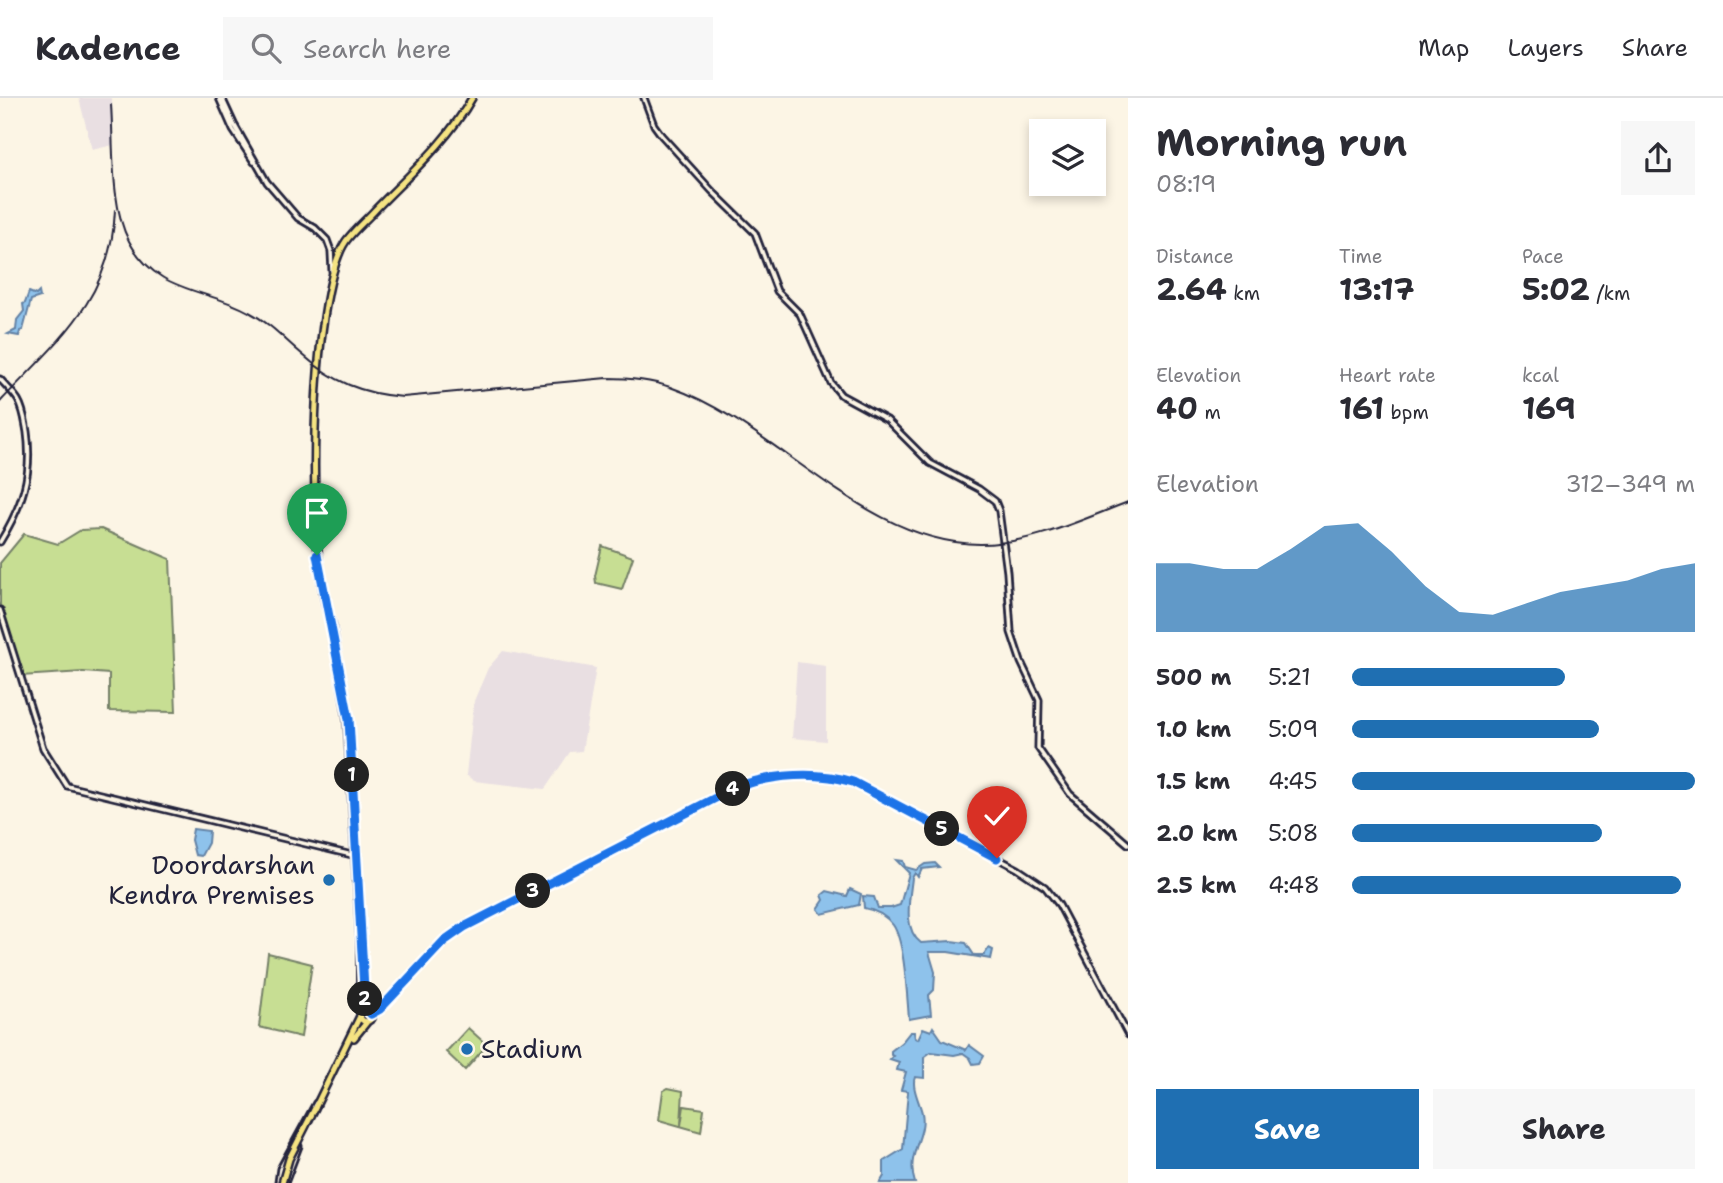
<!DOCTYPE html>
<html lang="en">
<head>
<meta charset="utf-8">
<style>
  body { margin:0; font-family:"Shantell Sans",sans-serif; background:#f7f7f7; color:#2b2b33; height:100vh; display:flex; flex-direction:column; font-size:26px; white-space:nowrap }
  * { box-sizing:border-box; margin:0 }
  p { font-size:23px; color:#7c7c81 }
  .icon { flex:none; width:38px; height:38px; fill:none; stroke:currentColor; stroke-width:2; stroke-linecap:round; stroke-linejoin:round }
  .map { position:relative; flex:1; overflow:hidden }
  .details { display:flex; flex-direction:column; background:#fff; width:595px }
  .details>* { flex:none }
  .buttons { position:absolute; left:1029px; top:21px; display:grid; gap:14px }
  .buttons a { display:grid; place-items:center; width:77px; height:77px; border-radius:0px; background:#fff; box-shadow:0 4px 10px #0003; font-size:35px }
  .pin { position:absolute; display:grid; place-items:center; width:60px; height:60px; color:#fff; margin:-72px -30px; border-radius:50% 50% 50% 0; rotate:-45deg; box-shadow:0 0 7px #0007 }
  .pin .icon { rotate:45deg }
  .km { position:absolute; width:35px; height:35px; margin:-18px; border-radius:50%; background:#222; color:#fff; font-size:19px; line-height:35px; text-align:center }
  .round { display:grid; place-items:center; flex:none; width:74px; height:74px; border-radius:0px; background:#f7f7f7 }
  .summary { display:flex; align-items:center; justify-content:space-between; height:119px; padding:0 28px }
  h1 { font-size:38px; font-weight:700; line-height:52px }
  .stats { display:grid; grid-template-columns:repeat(3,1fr); gap:10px; height:119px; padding:7px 28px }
  .stats div { display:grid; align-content:center }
  .stats b { font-size:30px; font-weight:700 }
  .stats small { font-size:19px; font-weight:400 }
  .stats p { font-size:19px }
  .chart { height:196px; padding:14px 28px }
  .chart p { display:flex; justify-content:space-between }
  .chart svg { width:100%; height:126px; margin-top:7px; fill:#1f6fb2; opacity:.7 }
  .cta { display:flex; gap:14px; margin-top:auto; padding:14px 28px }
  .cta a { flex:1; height:80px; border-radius:0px; background:#1f6fb2; color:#fff; font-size:28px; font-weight:700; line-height:80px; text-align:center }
  .cta a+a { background:#f7f7f7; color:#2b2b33 }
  ul { padding:0 28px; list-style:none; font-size:23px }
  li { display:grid; grid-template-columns:112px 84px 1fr; align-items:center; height:52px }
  li i { height:18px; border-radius:9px; background:#1f6fb2 }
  header { display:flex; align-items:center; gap:42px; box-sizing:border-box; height:98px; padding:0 35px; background:#fff; border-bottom:2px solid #e1e1e2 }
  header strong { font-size:33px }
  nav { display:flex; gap:38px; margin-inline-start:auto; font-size:24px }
  .search { width:490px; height:63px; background:#f7f7f7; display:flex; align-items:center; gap:18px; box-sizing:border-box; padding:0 24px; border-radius:0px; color:#7c7c81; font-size:26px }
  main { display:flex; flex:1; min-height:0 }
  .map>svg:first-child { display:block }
  .built { fill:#e9dfe2 }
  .green { fill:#c7de93; stroke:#748067; stroke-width:2 }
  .water { fill:#8ec2eb; stroke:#6382a5; stroke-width:2 }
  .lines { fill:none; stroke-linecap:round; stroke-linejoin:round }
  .tertiary-casing { stroke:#22223b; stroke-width:9 }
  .primary-casing { stroke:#22223b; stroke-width:10 }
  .tertiary { stroke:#fcf5e5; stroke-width:3.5 }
  .primary { stroke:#f5e382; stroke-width:5 }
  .rail { stroke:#22223b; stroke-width:2 }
  .primary-bridge-casing { stroke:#22223b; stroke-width:10; stroke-linecap:butt }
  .primary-bridge { stroke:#f5e382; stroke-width:5 }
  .route-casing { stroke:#fff; stroke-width:14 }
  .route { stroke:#1a73e8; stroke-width:9 }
  .poi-dot { fill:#1f6fb2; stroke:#fcf5e5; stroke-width:2.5 }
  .labels { text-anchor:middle; stroke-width:5; stroke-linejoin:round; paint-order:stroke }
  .poi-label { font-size:26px; fill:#22223b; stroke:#fcf5e5; text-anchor:end }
</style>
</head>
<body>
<header>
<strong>Kadence</strong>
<div class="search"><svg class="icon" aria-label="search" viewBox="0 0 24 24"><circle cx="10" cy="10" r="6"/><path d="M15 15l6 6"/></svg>Search here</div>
<nav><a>Map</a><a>Layers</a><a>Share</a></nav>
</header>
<main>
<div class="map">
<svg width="1128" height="1085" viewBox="0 0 1128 1085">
  <rect width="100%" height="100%" fill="#fcf5e5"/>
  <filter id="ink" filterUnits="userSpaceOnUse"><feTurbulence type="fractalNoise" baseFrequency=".0143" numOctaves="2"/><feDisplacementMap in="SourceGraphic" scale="14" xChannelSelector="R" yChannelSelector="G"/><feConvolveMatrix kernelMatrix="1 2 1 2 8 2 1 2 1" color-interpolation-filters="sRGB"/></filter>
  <g filter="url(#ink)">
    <path class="built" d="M 79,0 L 112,0 L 113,47 L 92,52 Z
      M 503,553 L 596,570 L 582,653 L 570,654 L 545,691 L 474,683 L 466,677 L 474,603 L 488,570 Z
      M 797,564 L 826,568 L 826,643 L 792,640 Z"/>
    <path class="green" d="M 101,431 L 170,461 L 176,614 L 109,613 L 109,576 L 83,574 L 21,578 L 0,507 L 0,465 L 24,436 L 58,446 L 81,432 Z
      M 602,448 L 633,459 L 622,491 L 596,485 L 595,478 Z
      M 268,855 L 312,866 L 301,939 L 259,929 Z
      M 468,930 L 487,947 L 465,972 L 446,954 Z
      M 668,990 L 683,993 L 681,1027 L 684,1008 L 704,1011 L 701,1034 L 659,1022 L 663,993 Z"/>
    <path class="water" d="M 29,194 L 36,197 L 39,194 L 40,199 L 31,202 L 23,232 L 20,233 L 19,238 L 8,236 L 16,232 L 17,222 L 24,213 L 23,206 L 25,205 Z
      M 193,731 L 209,733 L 208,745 L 201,758 L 195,757 L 191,742 Z
      M 896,762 L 903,763 L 905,769 L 916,772 L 925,766 L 935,765 L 939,769 L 922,771 L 918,779 L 915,775 L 912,780 C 910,799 902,831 921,845 L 951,843 L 966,845 L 974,857 L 984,857 L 989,850 L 993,852 L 991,861 L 948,854 L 929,854 L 935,874 L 934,892 L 929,897 L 931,917 L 909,921 C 907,899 905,844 893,827 C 886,818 875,812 864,810 L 863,798 L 874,799 L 878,810 L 891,810 L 900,807 L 909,775 Z
      M 850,791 L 861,796 L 859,807 L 822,816 L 818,811 L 824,802 L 822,797 L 827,793 L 847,798 Z
      M 933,929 L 942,942 L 966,952 L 969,947 L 984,958 L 980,965 L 973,966 L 970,960 L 963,955 L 954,957 L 931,954 L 924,959 L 924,980 L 915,979 C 911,989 920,1005 922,1015 C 927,1038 905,1056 915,1085 L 880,1085 L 884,1078 L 884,1063 L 903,1051 L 908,993 L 901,992 L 906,974 L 897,972 L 899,964 L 890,961 L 893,958 L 891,957 L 891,953 L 902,944 L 910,934 L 914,934 L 915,940 L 918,941 L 923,930 L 931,933 Z"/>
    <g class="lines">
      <defs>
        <path id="tertiary" d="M 219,0 L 233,32 L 254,64
          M 222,0 L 234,26 L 267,84 L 298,120 L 315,130 L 327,142 L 331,153 L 332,173
          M 644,0 L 654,27 L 662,38 L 712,93 L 755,135 L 777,193 L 800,216 L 831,285 L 841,297 L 887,322 L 930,365 L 979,391 L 995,403 L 999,413 L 1007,474 L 1011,534 L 1021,564 L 1039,602 L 1038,650 L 1070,696 L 1128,746
          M 0,281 C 6,288 13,294 18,302 C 24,312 25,323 27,334 C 33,377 22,408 0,444
          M 0,512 L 43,650 L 67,688 L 356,758
          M 371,916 L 380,911 L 444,843 L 464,829 L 738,689 C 773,676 817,673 853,684 L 1018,771 L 1045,789 L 1059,807 L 1128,937
          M 278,1085 L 280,1071 L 316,1005
          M 285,1085 L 299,1048"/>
        <path id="primary" d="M 332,526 C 305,467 309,196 346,143 C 354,132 366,122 375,112 C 409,77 448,43 472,0
          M 332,526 L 347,620 L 360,840 L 360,916
          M360.5 918a5.5 5.5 0 1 1 11 0a5.5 5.5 0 1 1-11 0Z
          M 354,940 L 367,924
          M 315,1010 L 360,918"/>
      </defs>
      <use href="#tertiary" class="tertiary-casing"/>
      <use href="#primary" class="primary-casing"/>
      <use href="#tertiary" class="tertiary"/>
      <use href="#primary" class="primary"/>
      <path class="rail" d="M 111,7 C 114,48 110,107 129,143 C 157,196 204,189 249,214 C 270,225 285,242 303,257 C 333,284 363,296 403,299 L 607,280 C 628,280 650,282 670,289 C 777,326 862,445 980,446 C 1031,446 1081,422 1128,404
        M 0,304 C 57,243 111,203 115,112"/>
      <defs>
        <path id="primary-bridge" d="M 282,1085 L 289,1061 L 315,1010"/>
      </defs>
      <use href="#primary-bridge" class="primary-bridge-casing"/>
      <use href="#primary-bridge" class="primary-bridge"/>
    </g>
  </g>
  <g class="lines" filter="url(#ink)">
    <defs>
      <path id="route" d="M 317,457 L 349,621 L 365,909 L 371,916 L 380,911 L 444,843 L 464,829 L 737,689 C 773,676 817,673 853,684 L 997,760"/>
    </defs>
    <use href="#route" class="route-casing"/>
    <use href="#route" class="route"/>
  </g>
  <g class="poi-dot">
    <circle cx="329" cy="782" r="7"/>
    <circle cx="467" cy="951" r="7"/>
  </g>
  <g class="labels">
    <g class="poi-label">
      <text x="315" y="776">Doordarshan<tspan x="315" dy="30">Kendra Premises</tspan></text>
      <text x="481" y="960" text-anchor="start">Stadium</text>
    </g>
  </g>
</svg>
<div class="buttons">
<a><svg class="icon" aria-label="layers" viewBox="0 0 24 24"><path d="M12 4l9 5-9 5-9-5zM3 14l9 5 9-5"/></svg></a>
</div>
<div class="pin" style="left:317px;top:457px;background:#1e9e55"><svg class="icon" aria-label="arrive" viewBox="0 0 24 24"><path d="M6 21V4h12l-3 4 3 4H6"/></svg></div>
<div class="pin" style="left:997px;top:760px;background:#d93025"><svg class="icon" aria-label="check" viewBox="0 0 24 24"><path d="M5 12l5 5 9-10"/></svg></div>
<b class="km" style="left:352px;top:677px">1</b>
<b class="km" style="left:365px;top:901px">2</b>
<b class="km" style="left:533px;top:793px">3</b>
<b class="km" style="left:733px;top:691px">4</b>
<b class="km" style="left:942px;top:731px">5</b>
</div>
<section class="details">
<div class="summary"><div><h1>Morning run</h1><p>08:19</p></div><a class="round"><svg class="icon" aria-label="share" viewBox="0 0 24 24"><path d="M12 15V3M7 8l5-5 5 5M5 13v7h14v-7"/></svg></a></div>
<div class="stats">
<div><p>Distance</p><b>2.64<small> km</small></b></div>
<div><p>Time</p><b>13:17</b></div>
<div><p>Pace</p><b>5:02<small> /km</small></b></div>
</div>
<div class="stats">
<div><p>Elevation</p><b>40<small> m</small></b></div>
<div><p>Heart rate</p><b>161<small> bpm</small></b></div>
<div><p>kcal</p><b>169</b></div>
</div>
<div class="chart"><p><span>Elevation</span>312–349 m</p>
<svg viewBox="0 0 160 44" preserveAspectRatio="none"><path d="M0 44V20L10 20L20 22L30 22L40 15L50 7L60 6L70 16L80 28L90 37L100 38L110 34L120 30L130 28L140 26L150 22L160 20V44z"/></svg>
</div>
<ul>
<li><b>500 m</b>5:21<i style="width:62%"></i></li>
<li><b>1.0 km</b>5:09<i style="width:72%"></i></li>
<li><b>1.5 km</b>4:45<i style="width:100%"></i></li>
<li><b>2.0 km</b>5:08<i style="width:73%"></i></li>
<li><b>2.5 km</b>4:48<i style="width:96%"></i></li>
</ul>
<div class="cta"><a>Save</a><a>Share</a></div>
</section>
</main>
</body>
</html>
